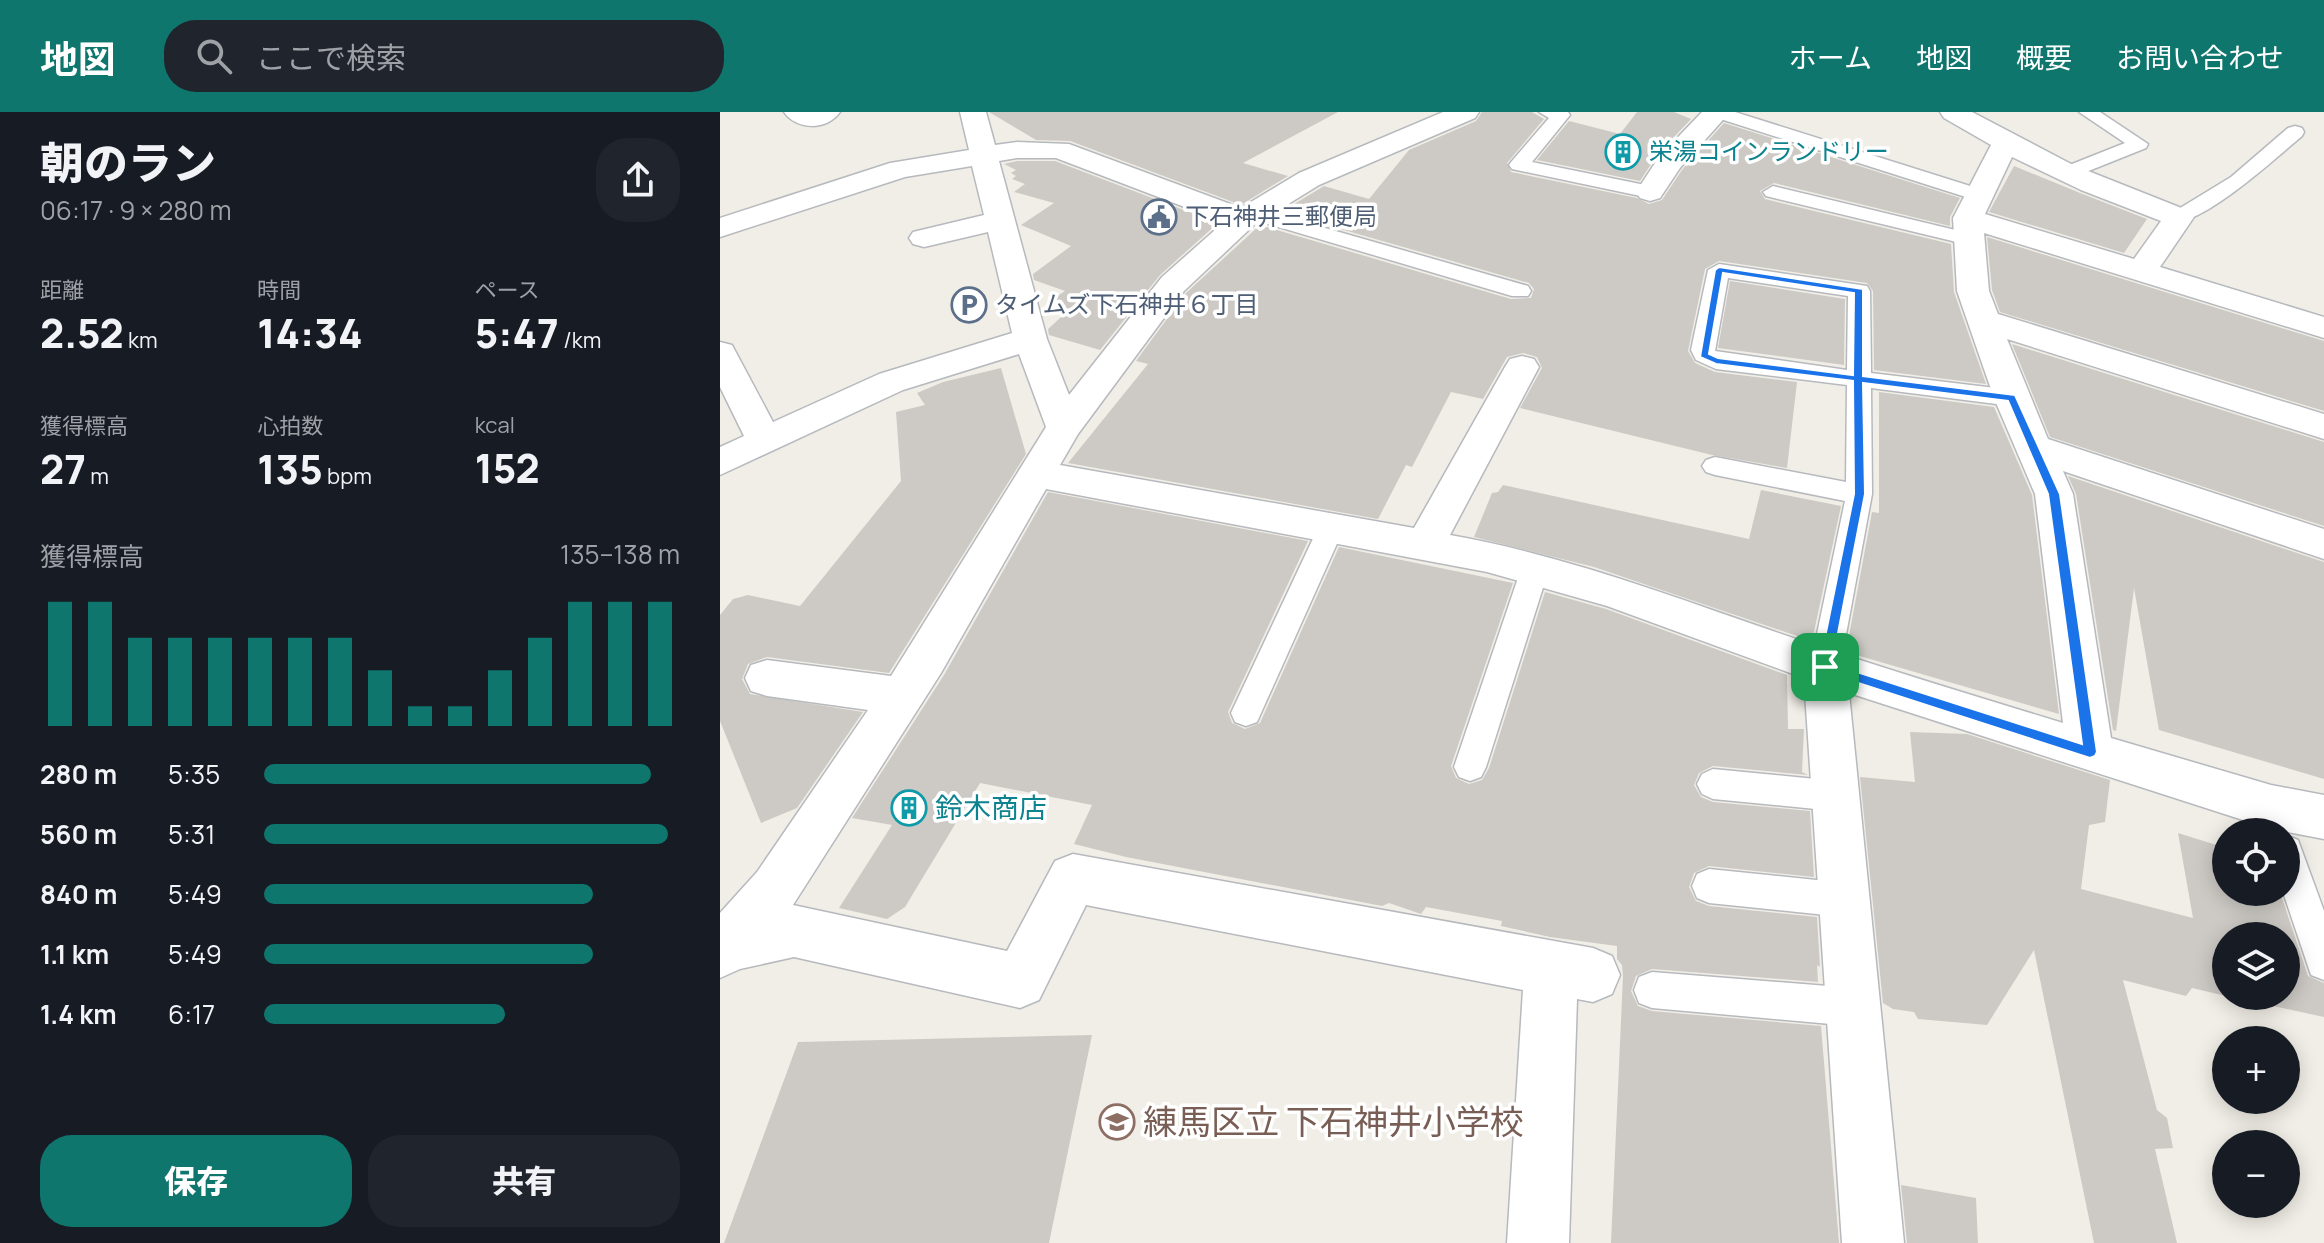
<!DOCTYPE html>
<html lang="ja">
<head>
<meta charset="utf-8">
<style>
  body { margin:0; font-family:Manrope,"Noto Sans JP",sans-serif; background:#20242c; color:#f1f3f6; height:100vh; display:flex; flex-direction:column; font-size:30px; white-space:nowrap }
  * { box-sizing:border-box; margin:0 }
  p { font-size:26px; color:#9ea1a6 }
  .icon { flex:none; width:44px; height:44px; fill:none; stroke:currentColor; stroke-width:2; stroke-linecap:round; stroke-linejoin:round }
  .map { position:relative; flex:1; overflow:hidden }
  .sheet { display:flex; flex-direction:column; background:#171b24; width:720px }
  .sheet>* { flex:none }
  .buttons { position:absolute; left:1492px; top:706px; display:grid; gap:16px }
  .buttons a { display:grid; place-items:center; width:88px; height:88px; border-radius:50%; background:#171b24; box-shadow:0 4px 20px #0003; font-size:40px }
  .pin { position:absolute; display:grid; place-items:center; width:68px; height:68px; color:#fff; margin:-34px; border-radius:16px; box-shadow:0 4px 12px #0006 }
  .round { display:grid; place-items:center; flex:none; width:84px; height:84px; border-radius:32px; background:#20242c }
  .head { display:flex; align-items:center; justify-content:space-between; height:136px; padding:0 40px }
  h1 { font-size:44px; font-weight:800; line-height:60px }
  .metrics { display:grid; grid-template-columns:repeat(3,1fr); gap:12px; height:136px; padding:8px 40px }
  .metrics div { display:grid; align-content:center }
  .metrics b { font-size:40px; font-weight:800 }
  .metrics small { font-size:22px; font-weight:400 }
  .metrics p { font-size:22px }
  .chart { height:224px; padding:16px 40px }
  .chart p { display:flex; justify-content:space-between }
  .chart svg { width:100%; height:144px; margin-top:8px; stroke:#0f766e; stroke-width:6 }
  .primary-button { display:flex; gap:16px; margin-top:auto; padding:16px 40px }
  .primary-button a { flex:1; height:92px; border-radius:32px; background:#0f766e; color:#fff; font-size:32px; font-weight:800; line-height:92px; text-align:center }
  .primary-button a+a { background:#20242c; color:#f1f3f6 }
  ul { padding:0 40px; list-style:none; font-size:26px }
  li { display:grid; grid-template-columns:128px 96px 1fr; align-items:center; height:60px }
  li i { height:20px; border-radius:10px; background:#0f766e }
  header { display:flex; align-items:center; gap:48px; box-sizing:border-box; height:112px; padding:0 40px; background:#0f766e; color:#fff }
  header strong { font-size:38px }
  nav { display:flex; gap:44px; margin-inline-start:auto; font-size:28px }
  .search { width:560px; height:72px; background:#20242c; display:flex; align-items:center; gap:20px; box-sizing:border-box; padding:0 28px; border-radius:32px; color:#9ea1a6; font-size:30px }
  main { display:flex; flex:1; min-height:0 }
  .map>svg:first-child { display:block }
  .building { fill:#cdcac5 }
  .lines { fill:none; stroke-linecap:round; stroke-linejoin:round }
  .service-casing { stroke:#b6b9bd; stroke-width:3 }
  .minor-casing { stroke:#b6b9bd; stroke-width:3 }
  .service { fill:#fff; fill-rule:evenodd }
  .minor { fill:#fff; fill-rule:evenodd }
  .route { fill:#1a73e8; stroke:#fff; stroke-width:2; fill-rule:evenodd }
  .labels { text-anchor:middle; stroke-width:7; stroke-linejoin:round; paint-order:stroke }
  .far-culture-label { font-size:24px; fill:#0d838f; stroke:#fff; text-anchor:start }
  .far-service-label { font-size:24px; fill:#4e5e75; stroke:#fff; text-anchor:start }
  .culture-label { font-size:28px; fill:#0d838f; stroke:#fff; text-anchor:start }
  .near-education-label { font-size:34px; fill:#785e54; stroke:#fff; text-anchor:start }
</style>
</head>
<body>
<header>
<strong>地図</strong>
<div class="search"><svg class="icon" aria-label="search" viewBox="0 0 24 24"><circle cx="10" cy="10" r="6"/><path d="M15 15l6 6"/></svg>ここで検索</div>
<nav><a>ホーム</a><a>地図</a><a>概要</a><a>お問い合わせ</a></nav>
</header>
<main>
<section class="sheet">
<div class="head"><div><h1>朝のラン</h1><p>06:17 · 9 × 280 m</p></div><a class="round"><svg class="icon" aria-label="share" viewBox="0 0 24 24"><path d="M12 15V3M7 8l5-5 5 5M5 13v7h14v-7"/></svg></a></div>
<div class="metrics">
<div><p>距離</p><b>2.52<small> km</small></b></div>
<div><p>時間</p><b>14:34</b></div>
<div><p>ペース</p><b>5:47<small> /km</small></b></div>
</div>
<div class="metrics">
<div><p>獲得標高</p><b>27<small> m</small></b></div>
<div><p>心拍数</p><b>135<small> bpm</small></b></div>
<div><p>kcal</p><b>152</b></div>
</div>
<div class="chart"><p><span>獲得標高</span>135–138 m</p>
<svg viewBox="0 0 160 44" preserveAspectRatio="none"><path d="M5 44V6M15 44V6M25 44V17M35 44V17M45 44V17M55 44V17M65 44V17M75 44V17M85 44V27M95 44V38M105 44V38M115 44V27M125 44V17M135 44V6M145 44V6M155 44V6"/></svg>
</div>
<ul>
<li><b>280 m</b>5:35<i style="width:93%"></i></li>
<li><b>560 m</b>5:31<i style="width:97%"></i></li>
<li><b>840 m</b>5:49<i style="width:79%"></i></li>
<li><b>1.1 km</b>5:49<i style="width:79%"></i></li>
<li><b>1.4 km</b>6:17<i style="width:58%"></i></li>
</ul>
<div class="primary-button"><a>保存</a><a>共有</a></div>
</section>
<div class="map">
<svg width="1604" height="1131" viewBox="0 0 1604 1131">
  <rect width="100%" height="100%" fill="#f0eee6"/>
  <path class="building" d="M 269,0 L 618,0 L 523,51 L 568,64 L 521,93 L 350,29 L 316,28 Z
    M 762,0 L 812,0 L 824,7 L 787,51 L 791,60 L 917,86 L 929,92 L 942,88 L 962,58 L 1004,11 L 1240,86 L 1230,105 L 1230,114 L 1054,71 L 1040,79 L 1045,87 L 1231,132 L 1234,180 L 1266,272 L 1154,258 L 1153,179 L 1147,171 L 999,149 L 985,157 L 968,239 L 975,251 L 995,260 L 1077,270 L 1067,356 L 992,343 L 800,296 L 822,256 L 817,245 L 803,241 L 787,245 L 763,287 L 731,280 L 692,355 L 686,353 L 658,407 L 348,351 L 428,252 L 416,249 L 466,181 L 540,113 L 791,187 L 811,186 L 814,177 L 809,171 L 561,100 L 604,74 L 649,87 L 689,38 L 756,9 Z
    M 917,0 L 954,0 L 971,7 L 937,43 L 920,69 L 817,48 L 849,9 L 900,22 Z
    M 297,49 L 335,49 L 498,111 L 440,163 L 380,238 L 329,223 L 328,217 L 350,197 L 329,190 L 345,179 L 314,168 L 313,162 L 351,134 L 301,113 L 334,91 L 294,80 L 305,72 L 292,67 L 296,64 L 291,61 L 296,58 L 284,52 Z
    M 1294,54 L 1360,81 L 1427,107 L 1404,141 L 1269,100 Z
    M 1267,125 L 1604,229 L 1604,299 L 1280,200 L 1272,178 Z
    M 1010,169 L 1125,187 L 1124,253 L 998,236 Z
    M 1292,232 L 1604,330 L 1604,414 L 1330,325 Z
    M 281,256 L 306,342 L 169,561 L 47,545 L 28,552 L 22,567 L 30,582 L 143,600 L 77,696 L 41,711 L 0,609 L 0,503 L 13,487 L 28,483 L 80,494 L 181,369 L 176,300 L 205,293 L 197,281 L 223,270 Z
    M 1159,280 L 1274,295 L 1312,383 L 1339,602 L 1126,540 L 1152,400 L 1159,401 Z
    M 1348,364 L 1604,450 L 1604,667 L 1439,618 L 1414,476 L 1396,619 L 1393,618 L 1356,382 Z
    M 783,373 L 1029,427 L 1041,378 L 1121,394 L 1092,529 L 874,455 L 754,425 L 772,381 L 778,380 Z
    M 328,380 L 588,429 L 508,600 L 512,611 L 525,617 L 540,611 L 619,435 L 793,471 L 731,654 L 736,666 L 749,672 L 762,668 L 769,656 L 825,480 L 886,497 L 1067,563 L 1068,617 L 1084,617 L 1082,660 L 1088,663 L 993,654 L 979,661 L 974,673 L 981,685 L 993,690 L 1090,699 L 1094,765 L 989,754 L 974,761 L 969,775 L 976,789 L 989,794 L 1097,805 L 1100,855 L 1097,853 L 1098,870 L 932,857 L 916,864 L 911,879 L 918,894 L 932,899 L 1101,914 L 1119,1131 L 891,1131 L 903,864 L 902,853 L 897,847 L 897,834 L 830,825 L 781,814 L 782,809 L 706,795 L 701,802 L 669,791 L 662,794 L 406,745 L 354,732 L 372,693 L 260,671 L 185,795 L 167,807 L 119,796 L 172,713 L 132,706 L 224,563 Z
    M 1190,620 L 1247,622 L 1390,668 L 1385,710 L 1369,713 L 1361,777 L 1473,806 L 1458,721 L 1506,736 L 1506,780 L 1560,780 L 1588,864 L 1604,871 L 1604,905 L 1508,884 L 1566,884 L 1566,824 L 1506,824 L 1506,884 L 1472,876 L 1466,884 L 1403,868 L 1437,998 L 1447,1006 L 1453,1036 L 1435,1037 L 1457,1131 L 1374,1131 L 1314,838 L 1267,913 L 1198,907 L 1194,900 L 1173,897 L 1163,891 L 1140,665 L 1195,670 Z
    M 372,923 L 329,1131 L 4,1131 L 78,930 Z
    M 1181,1073 L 1256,1086 L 1258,1131 L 1187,1131 Z"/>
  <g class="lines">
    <defs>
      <path id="service" d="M 819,0 L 848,0 L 850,3 L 812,50 L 930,74 L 940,80 L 930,86 L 792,57 L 789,53 L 792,49 L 829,6 Z
        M 988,0 L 1015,0 L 1266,79 L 1269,83 L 1266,87 L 1252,87 L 991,4 Z
        M 1359,0 L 1380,0 L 1428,32 L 1426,36 L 1351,66 L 1337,66 L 1334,62 L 1337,58 L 1405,31 Z
        M 1575,14 L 1582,16 L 1584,20 L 1582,24 C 1559,43 1480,116 1452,109 L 1449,105 L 1452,101 L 1511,65 L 1568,16 Z
        M 1053,74 L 1256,123 L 1259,127 L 1249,133 L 1046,84 L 1043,80 Z
        M 532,95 L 808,174 L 811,179 L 808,184 L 792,184 L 525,105 L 522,101 L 525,97 Z
        M 999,152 L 1147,174 L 1150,179 L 1151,261 L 1292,278 L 1301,280 L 1304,286 L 1301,292 L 1292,294 L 1151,276 L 1152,382 L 1120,555 L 1116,564 L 1105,567 L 1094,564 L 1090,555 L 1125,389 L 995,363 L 986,360 L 982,354 L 986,348 L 995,345 L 1126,370 L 1127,273 L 996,257 L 976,248 L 971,238 L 988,158 ZM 1008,166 L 1128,184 L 1127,258 L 995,239 Z
        M 611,406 L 620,409 L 624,416 L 541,601 L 537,610 L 526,614 L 515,610 L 511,601 L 598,416 L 602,409 Z
        M 814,449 L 824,452 L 828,460 L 766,655 L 761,665 L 750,669 L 739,665 L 734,655 L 800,460 L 804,452 Z
        M 993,657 L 1116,669 L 1127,674 L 1132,684 L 1127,694 L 1116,699 L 993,687 L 982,682 L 977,672 L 982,662 Z
        M 1566,723 L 1578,728 L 1604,799 L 1604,868 L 1591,863 L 1563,780 L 1566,780 Z
        M 989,757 L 1125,771 L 1137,776 L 1142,788 L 1137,800 L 1125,805 L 989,791 L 977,786 L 972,774 L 977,762 Z
        M 932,860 L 1133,876 L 1146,882 L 1152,895 L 1146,908 L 1133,914 L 932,896 L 919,891 L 914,878 L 919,865 Z"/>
      <path id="minor" d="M 64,0 L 120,0 C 107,19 76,18 64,0 Z
        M 240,0 L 266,0 L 275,33 L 297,30 L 349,32 L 521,96 L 579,61 L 723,0 L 759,0 L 755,6 L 599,73 L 534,113 L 464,179 L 358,322 L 340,353 L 694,416 L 785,255 L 790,247 L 802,244 L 814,247 L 819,255 L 730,423 C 860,446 981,496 1106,537 C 1185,563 1264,587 1343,611 L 1315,382 L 1274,286 L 1237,179 L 1233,106 L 1271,33 L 1224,6 L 1220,0 L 1252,0 L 1353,53 L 1469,99 L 1474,105 L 1440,155 L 1604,205 L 1604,226 L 1264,121 L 1269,179 L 1278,202 L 1604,302 L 1604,327 L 1287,227 L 1328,327 L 1604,417 L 1604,447 L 1343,359 L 1353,382 L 1391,626 L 1551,673 L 1604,683 L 1604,727 L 1551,717 L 1129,581 L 1184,1131 L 1122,1131 L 1084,566 L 887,494 L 767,460 L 326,377 L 221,561 L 73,793 L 287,839 L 335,749 L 353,742 L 873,836 L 892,844 L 900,863 L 892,882 L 873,890 L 857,887 L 849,1131 L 787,1131 L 803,878 L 366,793 L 319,888 L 300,896 L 74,845 L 20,857 L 0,866 L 0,801 L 37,760 L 148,598 L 47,584 L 31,579 L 25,566 L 31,553 L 47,548 L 171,564 L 326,315 L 299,242 L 183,278 L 0,363 L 0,335 L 24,324 L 0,275 L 0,230 L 12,233 L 53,310 L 159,262 L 292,221 L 268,120 L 204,135 L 193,132 L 189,126 L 193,120 L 264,103 L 252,54 L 185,65 L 0,125 L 0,106 L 170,51 L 249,38 ZM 1292,45 L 1361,78 L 1441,109 L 1414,147 L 1265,102 ZM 297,46 L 336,46 L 504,110 L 442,165 L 349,283 L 327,227 L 279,49 Z
        M 982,0 L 1010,0 L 960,56 L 940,86 L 930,89 L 920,86 L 916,80 L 939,45 Z"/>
    </defs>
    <use href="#service" class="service-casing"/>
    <use href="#minor" class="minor-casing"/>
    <use href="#service" class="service"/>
    <use href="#minor" class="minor"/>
  </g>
  <path class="route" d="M 999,155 L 1143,177 L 1143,264 L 1295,283 L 1340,382 L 1377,640 L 1375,644 L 1370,646 L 1101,559 L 1099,555 L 1134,382 L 1133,269 L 996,252 L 980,245 L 995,158 ZM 1003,161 L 1134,181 L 1133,263 L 998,246 L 989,242 ZM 1143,271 L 1288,289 L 1328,382 L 1362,632 L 1112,552 L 1145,382 Z"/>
  <defs>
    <symbol id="building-ring" viewBox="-11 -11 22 22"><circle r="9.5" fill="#fff" stroke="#0f9aa8" stroke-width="1.5"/><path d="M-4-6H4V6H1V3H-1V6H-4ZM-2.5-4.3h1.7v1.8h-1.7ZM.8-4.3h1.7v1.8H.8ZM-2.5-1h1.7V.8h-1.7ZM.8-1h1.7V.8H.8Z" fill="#0f9aa8"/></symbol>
    <symbol id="civic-ring" viewBox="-11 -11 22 22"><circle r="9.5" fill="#fff" stroke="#5c6f8a" stroke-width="1.5"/><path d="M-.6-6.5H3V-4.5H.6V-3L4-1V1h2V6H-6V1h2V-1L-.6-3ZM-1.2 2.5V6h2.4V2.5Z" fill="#5c6f8a"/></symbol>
    <symbol id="parking-ring" viewBox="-11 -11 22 22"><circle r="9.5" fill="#fff" stroke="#5c6f8a" stroke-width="1.5"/><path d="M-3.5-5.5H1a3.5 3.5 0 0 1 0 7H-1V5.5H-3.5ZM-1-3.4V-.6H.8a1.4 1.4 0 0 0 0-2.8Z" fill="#5c6f8a"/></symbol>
    <symbol id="school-ring" viewBox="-11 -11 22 22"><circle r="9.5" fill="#fff" stroke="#8d6e63" stroke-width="1.5"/><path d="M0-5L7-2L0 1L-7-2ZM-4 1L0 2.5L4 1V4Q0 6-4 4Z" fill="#8d6e63"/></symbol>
  </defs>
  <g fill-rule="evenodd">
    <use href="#building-ring" x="883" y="20" width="40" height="40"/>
    <use href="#civic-ring" x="419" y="85" width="40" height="40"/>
    <use href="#parking-ring" x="229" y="173" width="40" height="40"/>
    <use href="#building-ring" x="169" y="676" width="40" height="40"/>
    <use href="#school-ring" x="377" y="990" width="40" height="40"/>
  </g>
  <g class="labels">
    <g class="far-culture-label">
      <text x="929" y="48">栄湯コインランドリー</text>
    </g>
    <g class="far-service-label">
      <text x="465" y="113">下石神井三郵便局</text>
      <text x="275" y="201">タイムズ下石神井６丁目</text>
    </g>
    <g class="culture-label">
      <text x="215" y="706">鈴木商店</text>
    </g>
    <g class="near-education-label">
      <text x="423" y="1022">練馬区立 下石神井小学校</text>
    </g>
  </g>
</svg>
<div class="buttons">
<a><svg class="icon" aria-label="locate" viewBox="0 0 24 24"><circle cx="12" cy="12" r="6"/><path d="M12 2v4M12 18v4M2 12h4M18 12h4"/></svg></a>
<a><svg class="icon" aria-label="layers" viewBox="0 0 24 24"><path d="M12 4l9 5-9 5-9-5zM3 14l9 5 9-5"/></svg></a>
<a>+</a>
<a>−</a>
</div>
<div class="pin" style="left:1105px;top:555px;background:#1e9e55"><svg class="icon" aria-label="arrive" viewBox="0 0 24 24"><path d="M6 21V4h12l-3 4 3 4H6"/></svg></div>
</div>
</main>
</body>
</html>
